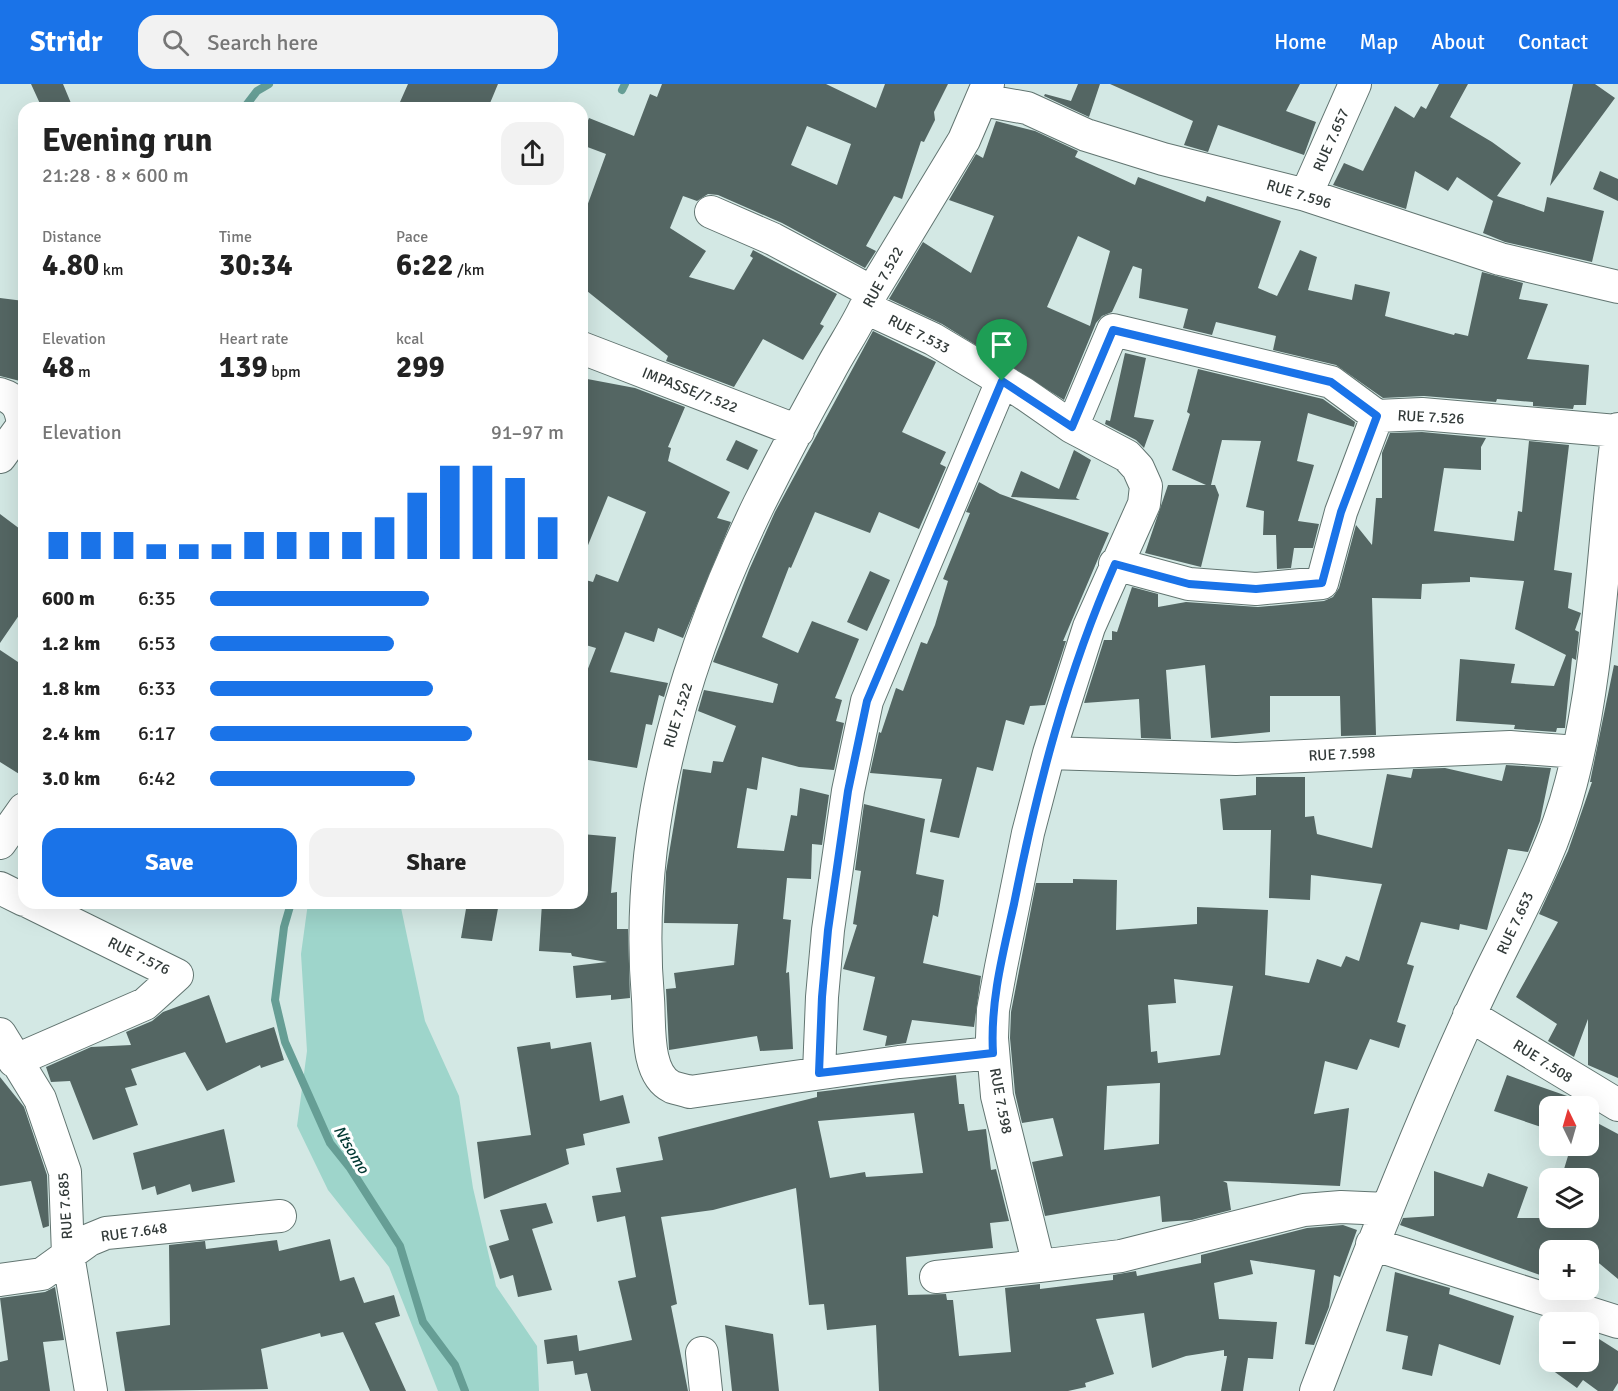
<!DOCTYPE html>
<html lang="en">
<head>
<meta charset="utf-8">
<style>
  body { margin:0; font-family:Signika,sans-serif; background:#f2f2f2; color:#222; height:100vh; display:flex; flex-direction:column; font-size:22px; white-space:nowrap }
  * { box-sizing:border-box; margin:0 }
  p { font-size:20px; color:#767676 }
  .icon { flex:none; width:33px; height:33px; fill:none; stroke:currentColor; stroke-width:2; stroke-linecap:round; stroke-linejoin:round }
  .map { position:relative; flex:1; overflow:hidden }
  .sheet { position:absolute; left:18px; top:18px; width:570px; height:807px; display:flex; flex-direction:column; background:#fff; border-radius:18px; box-shadow:0 6px 24px #0002 }
  .sheet>* { flex:none }
  .needle { width:39px; rotate:355deg }
  .fabs { position:absolute; left:1539px; top:1012px; display:grid; gap:12px }
  .fabs a { display:grid; place-items:center; width:60px; height:60px; border-radius:12px; background:#fff; box-shadow:0 6px 24px #0002; font-size:30px }
  .pin { position:absolute; display:grid; place-items:center; width:51px; height:51px; color:#fff; margin:-62px -26px; border-radius:50% 50% 50% 0; rotate:-45deg; box-shadow:0 0 6px #0007 }
  .pin .icon { rotate:45deg }
  .round { display:grid; place-items:center; flex:none; width:63px; height:63px; border-radius:18px; background:#f2f2f2 }
  .overview { display:flex; align-items:center; justify-content:space-between; height:102px; padding:0 24px }
  h1 { font-size:33px; font-weight:700; line-height:45px }
  .metrics { display:grid; grid-template-columns:repeat(3,1fr); gap:9px; height:102px; padding:6px 24px }
  .metrics div { display:grid; align-content:center }
  .metrics b { font-size:30px; font-weight:700 }
  .metrics small { font-size:16px; font-weight:400 }
  .metrics p { font-size:16px }
  .chart { height:168px; padding:12px 24px }
  .chart p { display:flex; justify-content:space-between }
  .chart svg { width:100%; height:108px; margin-top:6px; stroke:#1a73e8; stroke-width:6 }
  .action { display:flex; gap:12px; margin-top:auto; padding:12px 24px }
  .action a { flex:1; height:69px; border-radius:18px; background:#1a73e8; color:#fff; font-size:24px; font-weight:700; line-height:69px; text-align:center }
  .action a+a { background:#f2f2f2; color:#222 }
  ul { padding:0 24px; list-style:none; font-size:20px }
  li { display:grid; grid-template-columns:96px 72px 1fr; align-items:center; height:45px }
  li i { height:15px; border-radius:8px; background:#1a73e8 }
  header { display:flex; align-items:center; gap:36px; box-sizing:border-box; height:84px; padding:0 30px; background:#1a73e8; color:#fff }
  header strong { font-size:28px }
  nav { display:flex; gap:33px; margin-inline-start:auto; font-size:21px }
  .search { width:420px; height:54px; background:#f2f2f2; display:flex; align-items:center; gap:15px; box-sizing:border-box; padding:0 21px; border-radius:18px; color:#767676; font-size:22px }
  .map>svg:first-child { display:block }
  .green { fill:#9ed5cb }
  .lines { fill:none; stroke-linecap:round; stroke-linejoin:round }
  .stream { stroke:#669e95; stroke-width:8 }
  .building { fill:#546663; fill-rule:evenodd }
  .minor-casing { stroke:#627571; stroke-width:34 }
  .minor { stroke:#fff; stroke-width:32 }
  .route-casing { stroke:#fff; stroke-width:12 }
  .route { stroke:#1a73e8; stroke-width:8 }
  .labels { text-anchor:middle; stroke-width:6; stroke-linejoin:round; paint-order:stroke }
  .street-label { font-size:15px; fill:#323a39; stroke:#fff }
  .water-label { font-size:16px; font-style:italic; fill:#013832; stroke:#fff }
</style>
</head>
<body>
<header>
<strong>Stridr</strong>
<div class="search"><svg class="icon" aria-label="search" viewBox="0 0 24 24"><circle cx="10" cy="10" r="6"/><path d="M15 15l6 6"/></svg>Search here</div>
<nav><a>Home</a><a>Map</a><a>About</a><a>Contact</a></nav>
</header>
<div class="map">
<svg width="1618" height="1307" viewBox="0 0 1618 1307">
  <rect width="100%" height="100%" fill="#d3e8e4"/>
  <path class="green" d="M 308,819 L 400,819 L 425,937 L 459,1012 L 473,1104 L 496,1202 L 537,1262 L 539,1307 L 438,1307 L 389,1183 L 328,1106 L 297,1042 L 307,967 L 301,870 Z"/>
  <g class="lines">
    <path class="stream" d="M 622,6 L 625,0
      M 244,24 L 257,7 L 269,0
      M 291,819 L 284,843 L 275,916 L 285,958 L 330,1059 L 350,1084 L 400,1162 L 423,1238 L 455,1281 L 465,1307"/>
  </g>
  <path class="building" d="M 31,0 L 63,0 L 73,24 L 42,24 Z
    M 408,0 L 498,0 L 488,24 L 415,24 L 400,18 Z
    M 662,0 L 826,0 L 876,24 L 885,0 L 948,0 L 934,28 L 935,36 L 924,58 L 921,57 L 902,115 L 894,112 L 866,162 L 876,167 L 865,184 L 782,139 L 718,111 L 708,110 L 697,117 L 683,112 L 670,144 L 706,167 L 689,193 L 734,206 L 753,174 L 750,172 L 753,166 L 837,210 L 820,240 L 824,242 L 803,276 L 763,255 L 734,303 L 666,277 L 668,272 L 582,203 L 582,136 L 606,70 L 582,61 L 582,51 L 589,34 L 634,52 L 650,10 L 657,13 ZM 807,42 L 851,60 L 837,101 L 791,81 Z
    M 1078,0 L 1100,0 L 1089,33 L 1044,12 L 1045,10 L 1071,17 Z
    M 1110,0 L 1300,0 L 1286,27 L 1316,38 L 1304,71 L 1218,41 L 1208,68 L 1184,61 L 1193,37 Z
    M 1439,0 L 1468,0 L 1450,33 L 1492,58 L 1521,79 L 1497,112 L 1544,128 L 1547,113 L 1604,127 L 1592,178 L 1505,158 L 1483,149 L 1493,117 L 1457,93 L 1448,107 L 1415,87 L 1406,125 L 1333,101 L 1344,79 L 1363,87 L 1395,22 L 1414,34 L 1421,22 L 1426,25 Z
    M 1573,0 L 1595,0 L 1615,14 L 1550,102 Z
    M 996,37 L 1035,47 L 1078,67 L 1075,73 L 1135,101 L 1138,93 L 1205,118 L 1207,112 L 1281,137 L 1258,204 L 1277,212 L 1300,166 L 1317,173 L 1308,206 L 1352,216 L 1355,200 L 1390,208 L 1385,232 L 1454,251 L 1455,249 L 1468,252 L 1482,188 L 1523,199 L 1519,215 L 1548,220 L 1527,275 L 1589,281 L 1586,321 L 1574,321 L 1573,325 L 1533,322 L 1533,318 L 1497,315 L 1496,318 L 1424,312 L 1383,314 L 1336,281 L 1273,266 L 1276,252 L 1216,238 L 1212,251 L 1183,244 L 1188,225 L 1139,214 L 1142,185 L 1133,182 L 1112,228 L 1102,232 L 1096,239 L 1064,316 L 942,240 L 889,215 L 923,158 L 971,189 L 994,132 L 949,116 L 976,70 L 983,74 ZM 1078,152 L 1110,167 L 1090,242 L 1047,223 Z
    M 1600,87 L 1618,95 L 1618,117 L 1593,105 Z
    M 0,214 L 24,217 L 20,250 L 24,251 L 24,298 L 0,292 Z
    M 873,247 L 936,278 L 902,348 L 946,368 L 940,380 L 946,383 L 919,445 L 879,428 L 870,449 L 815,428 L 791,484 L 789,483 L 762,553 L 798,569 L 812,537 L 859,555 L 835,614 L 842,616 L 836,637 L 844,639 L 834,686 L 799,683 L 762,673 L 757,706 L 747,704 L 737,764 L 784,767 L 791,731 L 797,732 L 800,704 L 829,711 L 822,761 L 812,760 L 811,795 L 787,794 L 783,835 L 791,836 L 786,889 L 789,888 L 793,965 L 760,967 L 757,952 L 669,966 L 666,905 L 676,904 L 674,889 L 734,881 L 738,840 L 664,839 L 666,788 L 683,685 L 711,689 L 713,677 L 723,678 L 736,642 L 698,627 L 704,606 L 773,619 L 778,600 L 713,578 L 749,486 L 775,428 Z
    M 1125,269 L 1146,274 L 1134,333 L 1154,336 L 1144,364 L 1136,356 L 1105,340 L 1106,336 L 1110,337 Z
    M 1198,285 L 1323,315 L 1355,338 L 1354,343 L 1308,329 L 1297,377 L 1314,381 L 1298,437 L 1319,440 L 1313,464 L 1294,464 L 1291,484 L 1277,485 L 1276,451 L 1263,451 L 1264,427 L 1246,423 L 1261,357 L 1222,356 L 1211,401 L 1215,401 L 1219,411 L 1201,483 L 1145,469 L 1168,401 L 1206,401 L 1172,386 L 1190,330 L 1187,328 Z
    M 582,294 L 635,304 L 685,323 L 668,363 L 671,364 L 668,377 L 730,408 L 717,434 L 731,438 L 683,554 L 658,544 L 654,558 L 625,548 L 610,588 L 668,599 L 664,613 L 659,611 L 652,641 L 646,640 L 637,684 L 582,675 L 582,600 L 596,564 L 582,560 L 582,495 L 593,498 L 596,490 L 618,498 L 646,428 L 608,412 L 582,476 Z
    M 1422,348 L 1486,354 L 1481,363 L 1481,386 L 1444,384 L 1434,447 L 1514,457 L 1518,427 L 1522,428 L 1529,357 L 1569,361 L 1554,486 L 1572,489 L 1568,524 L 1581,529 L 1575,546 L 1579,548 L 1576,576 L 1572,574 L 1565,644 L 1557,644 L 1556,648 L 1514,645 L 1515,641 L 1456,637 L 1460,575 L 1515,580 L 1511,599 L 1554,602 L 1566,571 L 1515,545 L 1524,497 L 1470,493 L 1470,498 L 1422,500 L 1421,515 L 1372,514 L 1376,651 L 1341,652 L 1340,612 L 1270,612 L 1270,648 L 1211,654 L 1205,581 L 1166,586 L 1171,655 L 1141,654 L 1139,615 L 1084,619 L 1104,556 L 1112,556 L 1112,547 L 1117,548 L 1132,503 L 1158,510 L 1158,523 L 1186,518 L 1258,523 L 1324,517 L 1333,513 L 1339,504 L 1356,441 L 1372,461 L 1376,414 L 1382,414 L 1382,369 L 1390,349 Z
    M 736,356 L 758,366 L 748,386 L 726,376 Z
    M 1074,366 L 1091,376 L 1076,414 L 1080,416 L 1011,413 L 1021,387 L 1059,405 Z
    M 979,398 L 1000,410 L 1109,449 L 1063,557 L 1066,557 L 1045,621 L 1030,622 L 1024,641 L 1006,636 L 993,687 L 977,683 L 959,754 L 930,748 L 942,695 L 870,689 L 879,648 L 881,649 L 896,604 L 903,607 L 921,558 L 927,560 L 935,541 L 948,497 L 943,495 L 970,429 L 966,428 Z
    M 0,430 L 24,448 L 24,524 L 0,559 Z
    M 870,487 L 890,496 L 867,547 L 847,538 Z
    M 0,566 L 24,582 L 24,693 L 0,678 Z
    M 1614,581 L 1618,582 L 1618,994 L 1588,981 L 1588,935 L 1574,973 L 1548,957 L 1557,940 L 1516,913 L 1558,838 L 1539,830 L 1568,767 L 1592,698 L 1590,698 Z
    M 1506,681 L 1551,684 L 1540,737 L 1528,768 L 1508,765 L 1487,846 L 1460,840 L 1459,846 L 1421,838 L 1407,880 L 1414,882 L 1397,938 L 1406,941 L 1399,964 L 1370,955 L 1357,986 L 1325,977 L 1314,1030 L 1349,1024 L 1340,1102 L 1223,1097 L 1227,1099 L 1231,1126 L 1192,1136 L 1162,1138 L 1160,1112 L 1045,1132 L 1032,1078 L 1063,1072 L 1053,1034 L 1022,1039 L 1015,1009 L 1010,954 L 1011,928 L 1036,799 L 1073,799 L 1073,795 L 1117,796 L 1116,846 L 1197,840 L 1197,823 L 1268,826 L 1265,891 L 1309,899 L 1317,875 L 1341,883 L 1346,872 L 1359,877 L 1382,800 L 1311,791 L 1310,816 L 1269,814 L 1271,746 L 1223,746 L 1220,715 L 1256,711 L 1256,693 L 1305,693 L 1305,733 L 1314,732 L 1317,750 L 1372,764 L 1387,690 L 1411,694 L 1413,685 L 1445,684 L 1502,697 ZM 1174,895 L 1233,902 L 1220,971 L 1158,979 L 1157,967 L 1151,968 L 1148,921 L 1176,919 ZM 1160,999 L 1159,1060 L 1104,1066 L 1107,1002 Z
    M 864,720 L 925,735 L 916,790 L 944,796 L 938,833 L 933,831 L 923,879 L 981,892 L 974,943 L 912,936 L 906,959 L 885,962 L 887,952 L 863,946 L 875,893 L 843,885 L 857,841 L 853,840 L 861,787 L 855,786 Z
    M 582,750 L 616,753 L 611,809 L 617,808 L 617,845 L 628,845 L 630,914 L 611,916 L 611,911 L 576,914 L 573,882 L 607,878 L 572,872 L 571,869 L 539,867 L 542,819 L 582,819 Z
    M 467,819 L 499,819 L 492,857 L 461,854 Z
    M 209,911 L 226,959 L 274,943 L 284,976 L 261,984 L 260,981 L 207,1007 L 185,968 L 131,985 L 137,1001 L 125,1004 L 138,1041 L 93,1056 L 70,997 L 51,998 L 46,983 L 91,963 L 131,961 L 126,948 L 152,937 L 163,928 Z
    M 550,958 L 551,965 L 591,958 L 600,1017 L 623,1011 L 630,1039 L 583,1050 L 585,1061 L 566,1065 L 569,1080 L 484,1115 L 477,1058 L 531,1051 L 517,963 Z
    M 956,991 L 959,1020 L 964,1020 L 968,1047 L 986,1045 L 991,1086 L 996,1085 L 1009,1137 L 990,1139 L 993,1164 L 906,1173 L 908,1211 L 946,1210 L 947,1216 L 953,1216 L 959,1272 L 1011,1268 L 1005,1204 L 1040,1200 L 1040,1205 L 1113,1196 L 1113,1191 L 1136,1187 L 1137,1192 L 1201,1179 L 1201,1171 L 1307,1144 L 1343,1141 L 1357,1146 L 1340,1193 L 1334,1191 L 1329,1223 L 1314,1261 L 1305,1260 L 1315,1186 L 1250,1176 L 1253,1190 L 1214,1199 L 1219,1235 L 1277,1238 L 1273,1275 L 1248,1274 L 1243,1307 L 1221,1307 L 1227,1272 L 1224,1272 L 1224,1266 L 1186,1272 L 1152,1284 L 1144,1229 L 1096,1235 L 1114,1290 L 1085,1299 L 1086,1303 L 1068,1307 L 879,1307 L 876,1241 L 827,1246 L 824,1220 L 809,1221 L 796,1104 L 713,1126 L 661,1133 L 677,1220 L 671,1222 L 688,1307 L 591,1307 L 587,1289 L 575,1291 L 573,1277 L 547,1280 L 544,1256 L 577,1251 L 579,1267 L 632,1256 L 618,1197 L 636,1193 L 625,1132 L 597,1138 L 592,1112 L 621,1108 L 616,1084 L 663,1076 L 658,1053 L 817,1013 L 817,1008 ZM 914,1029 L 923,1089 L 866,1093 L 865,1088 L 830,1094 L 818,1037 Z
    M 1507,991 L 1570,1013 L 1586,1023 L 1550,1023 L 1550,1046 L 1494,1027 Z
    M 0,993 L 24,1023 L 47,1091 L 49,1142 L 43,1144 L 31,1097 L 0,1102 Z
    M 1588,1034 L 1618,1050 L 1618,1195 L 1588,1170 L 1588,1167 L 1550,1167 L 1550,1188 L 1542,1186 L 1540,1191 L 1400,1141 L 1403,1134 L 1434,1132 L 1434,1087 L 1483,1103 L 1488,1089 L 1528,1103 L 1517,1134 L 1588,1134 L 1588,1095 L 1561,1095 L 1571,1062 L 1588,1062 Z
    M 224,1045 L 235,1098 L 192,1108 L 190,1100 L 157,1111 L 155,1102 L 142,1106 L 133,1069 Z
    M 546,1119 L 553,1139 L 532,1145 L 552,1206 L 518,1213 L 513,1191 L 500,1195 L 489,1162 L 509,1156 L 500,1126 Z
    M 330,1155 L 340,1197 L 354,1193 L 364,1219 L 394,1211 L 400,1232 L 375,1239 L 406,1307 L 370,1307 L 343,1248 L 321,1253 L 320,1249 L 261,1265 L 268,1305 L 125,1307 L 116,1248 L 170,1241 L 169,1161 L 205,1157 L 206,1165 L 277,1156 L 279,1167 Z
    M 1395,1188 L 1450,1204 L 1449,1210 L 1514,1232 L 1500,1281 L 1439,1260 L 1432,1292 L 1402,1285 L 1408,1252 L 1386,1247 Z
    M 55,1203 L 64,1256 L 43,1258 L 50,1307 L 0,1307 L 0,1278 L 8,1276 L 0,1214 L 45,1208 Z
    M 725,1241 L 773,1250 L 779,1307 L 732,1307 Z
    M 1588,1248 L 1618,1267 L 1618,1299 L 1613,1307 L 1598,1307 L 1583,1296 L 1577,1304 L 1541,1278 L 1588,1278 Z"/>
  <g class="lines">
    <defs>
      <path id="minor" d="M 988,0 L 964,56 L 872,208 C 861,237 843,261 829,288 C 805,331 781,376 759,420 C 684,574 633,743 648,915 C 650,940 645,990 672,1003 C 678,1005 684,1006 690,1008 L 899,978 L 993,969
        M 982,16 L 1027,24 L 1086,51 L 1163,75 L 1306,111 L 1500,175 L 1618,203
        M 1306,111 L 1355,0
        M 711,128 L 773,155 L 872,208
        M 866,224 L 933,255 L 1023,309 L 1072,343 L 1127,372 L 1138,384 L 1146,402 L 1144,420 L 1089,543 L 1049,669
        M 582,264 L 798,347
        M 0,310 C 17,315 21,324 23,341 L 0,373
        M 1377,332 L 1422,330 L 1618,347
        M 1072,343 L 1113,246 L 1331,298 L 1377,332
        M 1115,480 L 1189,500 L 1256,505 L 1322,499 L 1341,428 L 1377,332
        M 0,759 L 24,725
        M 0,804 L 24,816
        M 1469,931 L 1618,1021
        M 0,950 L 40,1015 L 65,1088 L 68,1171 L 91,1307
        M 14,977 L 145,920 L 177,891 L 31,819
        M 819,989 L 822,913 L 828,846 L 848,707 L 867,617 L 1002,297
        M 1387,1125 L 1341,1123 L 1304,1126 L 1121,1172 L 1039,1182 L 997,1012 L 992,954 L 993,926 L 1001,883 L 1028,749 L 1049,669 L 1236,675 L 1510,663 L 1578,668
        M 1372,1160 L 1618,1238
        M 936,1193 L 1039,1182
        M 0,1196 L 42,1190 L 89,1156 L 106,1149 L 280,1132
        M 702,1269 L 706,1307
        M 1316,1307 C 1364,1181 1413,1056 1469,933 C 1503,856 1550,782 1571,699 C 1601,584 1602,462 1618,345"/>
    </defs>
    <use href="#minor" class="minor-casing"/>
    <use href="#minor" class="minor"/>
  </g>
  <g class="lines">
    <defs>
      <path id="route" d="M 1113,246 L 1331,298 L 1377,332 L 1341,428 L 1322,499 L 1256,505 L 1189,500 L 1115,480 C 1067,589 1037,704 1014,820 C 1003,869 990,918 993,969 L 819,989 L 822,913 L 828,846 L 848,707 L 867,617 L 1002,297 L 1072,343 Z"/>
    </defs>
    <use href="#route" class="route-casing"/>
    <use href="#route" class="route"/>
  </g>
  <g class="labels">
    <g class="street-label">
      <text transform="translate(1331 56) rotate(-66)" y="5">RUE 7.657</text>
      <text transform="translate(1299 110) rotate(17)" y="5">RUE 7.596</text>
      <text transform="translate(883 193) rotate(-61)" y="5">RUE 7.522</text>
      <text transform="translate(919 250) rotate(27)" y="5">RUE 7.533</text>
      <text transform="translate(690 306) rotate(21)" y="5">IMPASSE/7.522</text>
      <text transform="translate(1431 333) rotate(3)" y="5">RUE 7.526</text>
      <text transform="translate(678 631) rotate(-73)" y="5">RUE 7.522</text>
      <text transform="translate(1342 670) rotate(-3)" y="5">RUE 7.598</text>
      <text transform="translate(1515 839) rotate(-65)" y="5">RUE 7.653</text>
      <text transform="translate(139 872) rotate(26)" y="5">RUE 7.576</text>
      <text transform="translate(1543 977) rotate(32)" y="5">RUE 7.508</text>
      <text transform="translate(1001 1017) rotate(79)" y="5">RUE 7.598</text>
      <text transform="translate(65 1122) rotate(-94)" y="5">RUE 7.685</text>
      <text transform="translate(134 1148) rotate(-8)" y="5">RUE 7.648</text>
    </g>
    <g class="water-label">
      <text transform="translate(352 1065) rotate(59)" y="6">Ntsomo</text>
    </g>
  </g>
</svg>
<div class="fabs">
<a><svg class="needle" viewBox="-14 -14 28 28"><path d="M0-13l5 13h-10z" fill="#e53935"/><path d="M0 13l5-13h-10z" fill="#767676"/></svg></a>
<a><svg class="icon" aria-label="layers" viewBox="0 0 24 24"><path d="M12 4l9 5-9 5-9-5zM3 14l9 5 9-5"/></svg></a>
<a>+</a>
<a>−</a>
</div>
<div class="pin" style="left:1002px;top:297px;background:#1e9e55"><svg class="icon" aria-label="arrive" viewBox="0 0 24 24"><path d="M6 21V4h12l-3 4 3 4H6"/></svg></div>
<section class="sheet">
<div class="overview"><div><h1>Evening run</h1><p>21:28 · 8 × 600 m</p></div><a class="round"><svg class="icon" aria-label="share" viewBox="0 0 24 24"><path d="M12 15V3M7 8l5-5 5 5M5 13v7h14v-7"/></svg></a></div>
<div class="metrics">
<div><p>Distance</p><b>4.80<small> km</small></b></div>
<div><p>Time</p><b>30:34</b></div>
<div><p>Pace</p><b>6:22<small> /km</small></b></div>
</div>
<div class="metrics">
<div><p>Elevation</p><b>48<small> m</small></b></div>
<div><p>Heart rate</p><b>139<small> bpm</small></b></div>
<div><p>kcal</p><b>299</b></div>
</div>
<div class="chart"><p><span>Elevation</span>91–97 m</p>
<svg viewBox="0 0 160 44" preserveAspectRatio="none"><path d="M5 44V33M15 44V33M25 44V33M35 44V38M45 44V38M55 44V38M65 44V33M75 44V33M85 44V33M95 44V33M105 44V27M115 44V17M125 44V6M135 44V6M145 44V11M155 44V27"/></svg>
</div>
<ul>
<li><b>600 m</b>6:35<i style="width:62%"></i></li>
<li><b>1.2 km</b>6:53<i style="width:52%"></i></li>
<li><b>1.8 km</b>6:33<i style="width:63%"></i></li>
<li><b>2.4 km</b>6:17<i style="width:74%"></i></li>
<li><b>3.0 km</b>6:42<i style="width:58%"></i></li>
</ul>
<div class="action"><a>Save</a><a>Share</a></div>
</section>
</div>
</body>
</html>
